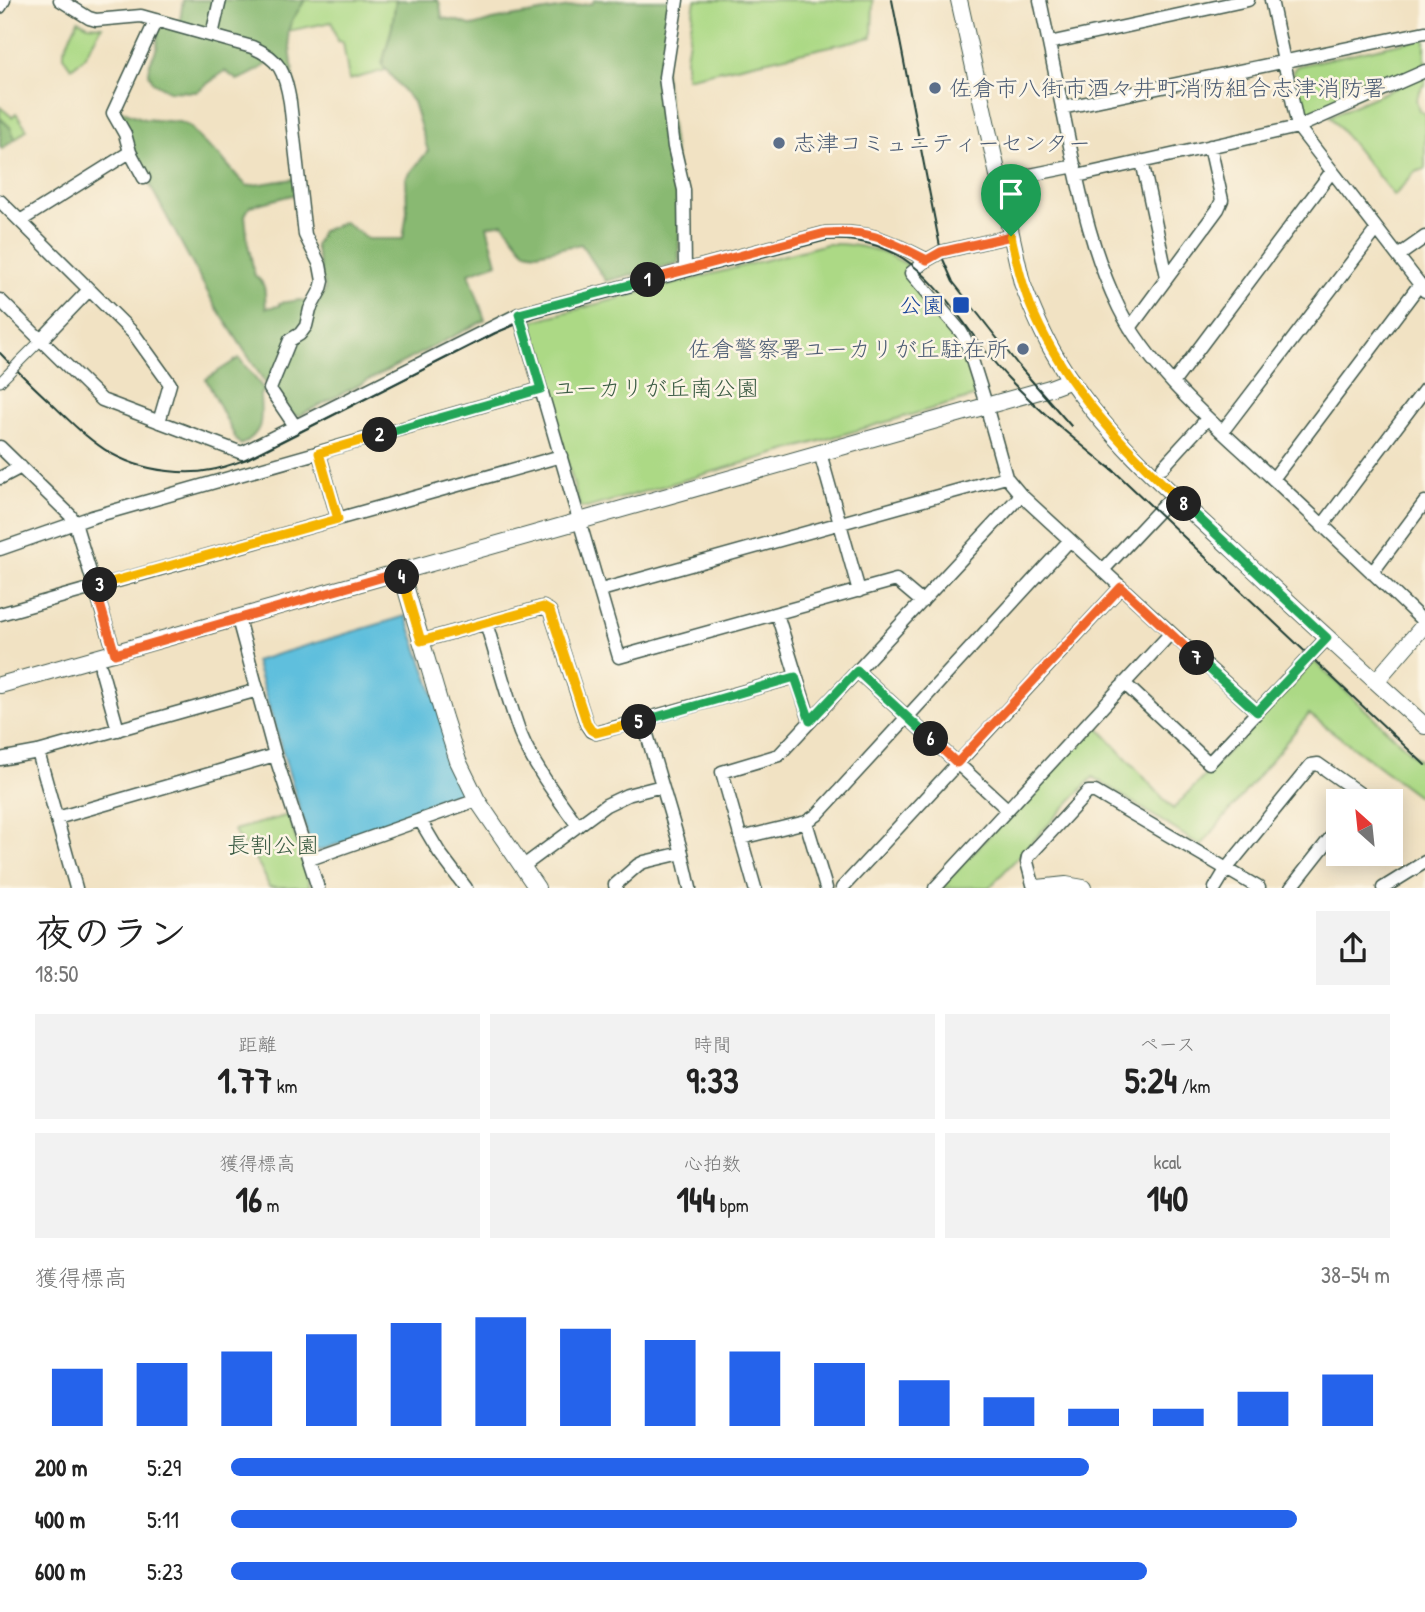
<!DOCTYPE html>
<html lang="ja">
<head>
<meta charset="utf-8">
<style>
  body { margin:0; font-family:"Patrick Hand","Klee One",sans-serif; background:#f2f2f2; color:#222; height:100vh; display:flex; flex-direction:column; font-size:26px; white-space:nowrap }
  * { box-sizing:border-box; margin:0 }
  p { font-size:23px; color:#767676 }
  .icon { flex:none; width:38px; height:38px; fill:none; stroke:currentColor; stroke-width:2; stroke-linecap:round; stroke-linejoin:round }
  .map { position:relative; height:888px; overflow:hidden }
  .sheet { display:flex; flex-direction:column; background:#fff; flex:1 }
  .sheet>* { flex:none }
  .needle { width:46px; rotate:333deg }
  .buttons { position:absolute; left:1326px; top:789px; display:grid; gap:14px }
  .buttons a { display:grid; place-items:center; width:77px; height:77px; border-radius:0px; background:#fff; box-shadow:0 4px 18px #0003; font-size:35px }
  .pin { position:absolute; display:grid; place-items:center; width:60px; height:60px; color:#fff; margin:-72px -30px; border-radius:50% 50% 50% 0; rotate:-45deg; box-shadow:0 0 7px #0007 }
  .pin .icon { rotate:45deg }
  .km { position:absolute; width:35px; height:35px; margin:-18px; border-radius:50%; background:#222; color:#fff; font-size:19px; line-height:35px; text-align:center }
  .round { display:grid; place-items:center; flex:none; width:74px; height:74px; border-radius:0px; background:#f2f2f2 }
  .overview { display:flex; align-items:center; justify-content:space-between; height:119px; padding:0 35px }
  h1 { font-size:38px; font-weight:800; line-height:52px }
  .figures { display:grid; grid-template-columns:repeat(3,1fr); gap:10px; height:119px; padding:7px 35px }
  .figures div { display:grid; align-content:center; border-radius:0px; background:#f2f2f2; text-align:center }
  .figures b { font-size:35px; font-weight:800 }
  .figures small { font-size:19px; font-weight:400 }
  .figures p { font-size:19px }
  .chart { height:196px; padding:14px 35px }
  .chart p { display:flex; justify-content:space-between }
  .chart svg { width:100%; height:126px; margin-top:7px; stroke:#2563eb; stroke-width:6 }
  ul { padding:0 35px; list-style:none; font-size:23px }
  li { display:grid; grid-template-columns:112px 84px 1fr; align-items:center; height:52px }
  li i { height:18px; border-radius:9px; background:#2563eb }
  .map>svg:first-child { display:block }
  .green { fill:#acd985; stroke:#668b5c; stroke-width:2 }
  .forest { fill:#89b972; stroke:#547b53; stroke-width:2 }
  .water { fill:#5fbfdd; stroke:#3f7e88; stroke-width:2 }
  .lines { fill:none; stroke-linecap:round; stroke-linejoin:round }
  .pedestrian-casing { stroke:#3e5649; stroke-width:11 }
  .minor-casing { stroke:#3e5649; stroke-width:15 }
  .tertiary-casing { stroke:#3e5649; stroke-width:18 }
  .pedestrian { stroke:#fff; stroke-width:9 }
  .minor { stroke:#fff; stroke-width:12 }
  .tertiary { stroke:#fff; stroke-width:16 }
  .tram { stroke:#1f3d34; stroke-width:2 }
  .pedestrian-bridge-casing { stroke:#3e5649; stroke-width:11; stroke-linecap:butt }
  .pedestrian-bridge { stroke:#fff; stroke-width:9 }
  .split-1-casing { stroke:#fff; stroke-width:14 }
  .split-2-casing { stroke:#fff; stroke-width:14 }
  .split-3-casing { stroke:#fff; stroke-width:14 }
  .split-4-casing { stroke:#fff; stroke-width:14 }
  .split-5-casing { stroke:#fff; stroke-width:14 }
  .split-6-casing { stroke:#fff; stroke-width:14 }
  .split-7-casing { stroke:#fff; stroke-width:14 }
  .split-8-casing { stroke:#fff; stroke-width:14 }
  .split-9-casing { stroke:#fff; stroke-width:14 }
  .split-1 { stroke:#f0652b; stroke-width:9 }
  .split-2 { stroke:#22a559; stroke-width:9 }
  .split-3 { stroke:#f5b400; stroke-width:9 }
  .split-4 { stroke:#f0652b; stroke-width:9 }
  .split-5 { stroke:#f5b400; stroke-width:9 }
  .split-6 { stroke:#22a559; stroke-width:9 }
  .split-7 { stroke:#f0652b; stroke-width:9 }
  .split-8 { stroke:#22a559; stroke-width:9 }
  .split-9 { stroke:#f5b400; stroke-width:9 }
  .service-dot { fill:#5c6f8a; stroke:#fcf5e5; stroke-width:2.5 }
  .transit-dot { fill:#1a4fb4; stroke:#fcf5e5; stroke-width:2.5 }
  .labels { text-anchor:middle; stroke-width:5; stroke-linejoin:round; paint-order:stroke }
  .service-label { font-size:23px; fill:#4e5e75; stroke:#fcf5e5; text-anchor:start }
  .transit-label { font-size:23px; fill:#164399; stroke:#fcf5e5; text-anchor:end }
  .park-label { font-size:23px; fill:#3b5c44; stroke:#fcf5e5 }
</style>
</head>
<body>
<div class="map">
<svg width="1425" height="888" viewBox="0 0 1425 888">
  <rect width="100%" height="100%" fill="#fcf5e5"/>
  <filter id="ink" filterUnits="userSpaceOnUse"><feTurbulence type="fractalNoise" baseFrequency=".0143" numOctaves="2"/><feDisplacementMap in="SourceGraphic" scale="14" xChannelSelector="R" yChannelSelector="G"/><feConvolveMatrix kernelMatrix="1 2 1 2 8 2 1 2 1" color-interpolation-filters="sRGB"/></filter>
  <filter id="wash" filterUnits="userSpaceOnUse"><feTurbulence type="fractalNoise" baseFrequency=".00686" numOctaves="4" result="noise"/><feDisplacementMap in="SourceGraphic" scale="28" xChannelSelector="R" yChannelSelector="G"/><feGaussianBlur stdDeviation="1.57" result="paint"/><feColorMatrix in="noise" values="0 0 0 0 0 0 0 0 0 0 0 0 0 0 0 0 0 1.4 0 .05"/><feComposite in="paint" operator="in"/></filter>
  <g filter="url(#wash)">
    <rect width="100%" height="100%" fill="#f1e2c3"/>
    <path class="green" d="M 305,0 L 396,0 L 392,27 L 382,65 L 386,70 L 349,80 L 343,42 L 337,41 L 332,22 L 288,31 L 292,20 Z
      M 695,0 L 873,0 L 872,37 L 686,78 L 686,58 Z
      M 78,20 L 88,25 L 102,26 L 83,59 L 71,68 L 64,58 L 64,50 Z
      M 1423,38 L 1425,39 L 1425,69 L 1308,117 L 1302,114 L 1293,71 L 1297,66 Z
      M 1425,75 L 1425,85 L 1422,87 L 1416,100 L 1419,110 L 1425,114 L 1425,169 L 1415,172 L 1394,196 L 1330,116 Z
      M 0,107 L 12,117 L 16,113 L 27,129 L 15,139 L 10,127 L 0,118 Z
      M 827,244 C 860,243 881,250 910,266 L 904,273 L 961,345 L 976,394 L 973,397 L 587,508 L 580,507 L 529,326 L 536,320 Z
      M 1314,661 L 1425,766 L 1425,801 L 1309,714 L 1201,846 L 1093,777 L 990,887 L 940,888 L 1094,723 L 1173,809 Z
      M 289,815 L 310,887 L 269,887 C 265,874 256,859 247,848 C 242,842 236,838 234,830 Z"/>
    <path class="forest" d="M 183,0 L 305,0 L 292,20 L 288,31 L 295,88 L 275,58 C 263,68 252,75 237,80 L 225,71 L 196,92 L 169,91 L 153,82 L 149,74 L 150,63 L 157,48 L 158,28 L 180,21 Z
      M 396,0 L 437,0 L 440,4 L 442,18 L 455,20 L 473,26 L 492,20 L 593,3 L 594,0 L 673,0 L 663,60 L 679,190 L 679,263 L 606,281 L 581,244 L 537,253 L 525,251 L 503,223 L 487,226 L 497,263 L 469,273 L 485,320 L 299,416 L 293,415 L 276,391 L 292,342 L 313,313 L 325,290 L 315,245 L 322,231 L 344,222 L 368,239 L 403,239 L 407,212 L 406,178 L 428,151 L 413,102 L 382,65 L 392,27 Z
      M 120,110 L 144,119 L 179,122 L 189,126 L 204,143 L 220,156 L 238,177 L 247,186 L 294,179 L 296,194 L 250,206 L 245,215 L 248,244 L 255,276 C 268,284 264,294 266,308 L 279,306 L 279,303 L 300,300 L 310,302 L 302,328 L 266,384 L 213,302 L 146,178 L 119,111 Z
      M 0,118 L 10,127 L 15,139 L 2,149 L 0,147 Z
      M 239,358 L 266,392 L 262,392 L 260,395 C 261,420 265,431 241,445 L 237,441 L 206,379 Z"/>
    <path class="water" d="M 406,616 L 470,796 L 319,851 L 311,846 L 255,661 Z"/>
  </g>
  <g filter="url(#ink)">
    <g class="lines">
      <defs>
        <path id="pedestrian" d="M 19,362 L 41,340
          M 0,382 L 8,374"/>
        <path id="minor" d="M 60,0 L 89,18 L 96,20 L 141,16 L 252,47 C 280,59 285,72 290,102 L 305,235 L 320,265 L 323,281 L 321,289 L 310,309 L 306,326 L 300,334 L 290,340 L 270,389 L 295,426
          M 677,0 L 665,77 L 674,147 L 684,190 L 685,270
          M 1040,0 C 1050,49 1060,97 1070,146 C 1082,203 1093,255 1119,308 C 1152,374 1218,427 1271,477 C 1323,525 1374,574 1425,623
          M 1271,0 L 1298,127 L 1425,291
          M 0,7 L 4,0
          M 212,35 L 220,0
          M 1049,43 L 1248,0
          M 1062,108 L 1425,32
          M 130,152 L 144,178
          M 1142,161 L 1167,277
          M 1077,176 L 1298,127 L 1425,71
          M 1010,179 L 1075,166
          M 0,201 L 134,334 L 170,384 L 159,422
          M 20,221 L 130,152 L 125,134 L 113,113 L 156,20
          M 1011,236 L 941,252 L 927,260 L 911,273 L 961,332 L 966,341 L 984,398 L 1006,477 L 1021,495 L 1257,712
          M 1398,256 L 1425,237
          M 0,300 L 102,400 L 242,453 L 519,314 L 825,233 C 871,230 887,240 927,260
          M 519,314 L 619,657 L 896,580 L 922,602
          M 1130,328 L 1218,209 L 1222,200 L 1210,146
          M 41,340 L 89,290
          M 1173,383 L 1332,171
          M 1222,432 L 1377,229
          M 0,447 L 70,515 L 75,523 L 115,654
          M 319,453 L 338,519
          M 820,453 L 859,591
          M 1163,467 L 1207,419
          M 0,478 L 21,467
          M 1273,479 L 1420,284
          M 1322,526 L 1425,389
          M 0,549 L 92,517 L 541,389
          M 1103,570 L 1165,504
          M 1372,573 L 1425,502
          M 601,590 L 1006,477
          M 0,614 L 561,456
          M 777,614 L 810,721
          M 238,619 L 275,755 L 318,888
          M 486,623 C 497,659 507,697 520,733 C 534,767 556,796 578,826
          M 421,641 L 543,607 L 550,611 L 587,725 L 591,731 L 596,733 L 795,677
          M 101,669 L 118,730
          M 857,671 L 1007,809
          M 1124,683 L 1209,763 L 1327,638
          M 643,721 L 682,853 L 690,888
          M 38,752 L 76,888
          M 0,759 L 38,752 L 258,690
          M 57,818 L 275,755
          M 420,820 L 439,852 L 466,888
          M 806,822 L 826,888
          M 741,838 L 806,822 L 817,815 L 1070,540
          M 310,859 L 477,800
          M 522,867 L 606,805 L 627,795 L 662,786
          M 616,888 L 615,885 L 638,865 L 644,862 L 682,853
          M 755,888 L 722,772 L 779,755 L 1021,495
          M 842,888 L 1121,587
          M 935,888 L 1171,633
          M 1034,888 L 1027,862 L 1028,857 L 1088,792 L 1095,792 L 1259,888
          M 1215,888 L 1227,868 L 1311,765 L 1318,764 L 1359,793 L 1361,798 L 1358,802
          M 1291,888 L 1339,827
          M 1383,888 L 1425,862"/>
        <path id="tertiary" d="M 959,0 L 1022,283 C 1031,306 1040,329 1052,350 C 1096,429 1168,490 1233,550 C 1296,610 1361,668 1425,726
          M 401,572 L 444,718 L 458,761 L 477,800 L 537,888
          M 1376,681 L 1425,624
          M 0,685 L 986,406 L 1050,388 L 1071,380
          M 1038,888 L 1066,885 L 1083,888"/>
      </defs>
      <use href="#pedestrian" class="pedestrian-casing"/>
      <use href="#minor" class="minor-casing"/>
      <use href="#tertiary" class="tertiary-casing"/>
      <use href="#pedestrian" class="pedestrian"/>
      <use href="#minor" class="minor"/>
      <use href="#tertiary" class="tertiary"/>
      <path class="tram" d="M 892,0 L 942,257 L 953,282 L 1018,365 L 1071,426
        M 0,353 C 16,370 33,386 50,402 C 88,439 113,465 168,471 C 183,473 197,473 211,470 C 223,468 236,463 247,459 L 495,333 L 535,317 L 827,240 C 926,234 951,318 1008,378 C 1041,413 1079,443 1116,473
        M 1110,467 L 1425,765"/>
      <defs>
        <path id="pedestrian-bridge" d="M 8,374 L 19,362"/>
      </defs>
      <use href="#pedestrian-bridge" class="pedestrian-bridge-casing"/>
      <use href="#pedestrian-bridge" class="pedestrian-bridge"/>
    </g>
  </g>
  <g class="lines" filter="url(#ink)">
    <defs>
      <path id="split-1" d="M 648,280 L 825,233 C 872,230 887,240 927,260 L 941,252 L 1011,236"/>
      <path id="split-2" d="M 380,435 L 541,389 L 519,314 L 648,280"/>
      <path id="split-3" d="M 100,585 L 338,519 L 319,453 L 380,435"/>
      <path id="split-4" d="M 100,585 L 95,587 L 115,654 L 401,572 L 402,577"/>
      <path id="split-5" d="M 402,577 L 421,641 L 543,607 L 550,611 L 587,724 L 591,730 L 596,733 L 639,722"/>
      <path id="split-6" d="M 639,722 L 795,677 L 810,721 L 857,671 L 931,739"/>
      <path id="split-7" d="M 931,739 L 957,763 L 1121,587 L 1197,658"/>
      <path id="split-8" d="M 1184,504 L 1327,638 L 1257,712 L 1197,658"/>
      <path id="split-9" d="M 1011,236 C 1017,263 1023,289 1034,314 C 1067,389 1125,449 1184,504"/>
    </defs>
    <use href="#split-1" class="split-1-casing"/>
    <use href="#split-2" class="split-2-casing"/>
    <use href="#split-3" class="split-3-casing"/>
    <use href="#split-4" class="split-4-casing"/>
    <use href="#split-5" class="split-5-casing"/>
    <use href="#split-6" class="split-6-casing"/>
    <use href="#split-7" class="split-7-casing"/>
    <use href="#split-8" class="split-8-casing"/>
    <use href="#split-9" class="split-9-casing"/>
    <use href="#split-1" class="split-1"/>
    <use href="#split-2" class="split-2"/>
    <use href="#split-3" class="split-3"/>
    <use href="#split-4" class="split-4"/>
    <use href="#split-5" class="split-5"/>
    <use href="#split-6" class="split-6"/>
    <use href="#split-7" class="split-7"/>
    <use href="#split-8" class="split-8"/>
    <use href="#split-9" class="split-9"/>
  </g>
  <g class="service-dot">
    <circle cx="935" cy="88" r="7"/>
    <circle cx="779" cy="143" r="7"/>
    <circle cx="1023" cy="349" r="7"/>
  </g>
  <rect class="transit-dot" x="952" y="296" width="18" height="18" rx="3.5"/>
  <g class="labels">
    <g class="service-label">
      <text x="949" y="96">佐倉市八街市酒々井町消防組合志津消防署</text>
      <text x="793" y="151">志津コミュニティーセンター</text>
      <text x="1009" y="357" text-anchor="end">佐倉警察署ユーカリが丘駐在所</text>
    </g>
    <g class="transit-label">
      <text x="945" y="313">公園</text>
    </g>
    <g class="park-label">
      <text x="656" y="396">ユーカリが丘南公園</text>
      <text x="273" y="853">長割公園</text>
    </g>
  </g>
</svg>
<div class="buttons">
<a><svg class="needle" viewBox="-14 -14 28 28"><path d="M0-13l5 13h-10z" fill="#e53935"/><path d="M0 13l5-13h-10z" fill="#767676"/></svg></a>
</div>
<div class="pin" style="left:1011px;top:236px;background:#1e9e55"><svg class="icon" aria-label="arrive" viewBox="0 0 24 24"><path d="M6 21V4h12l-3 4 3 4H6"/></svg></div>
<b class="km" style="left:648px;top:280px">1</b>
<b class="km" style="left:380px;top:435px">2</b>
<b class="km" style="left:100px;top:585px">3</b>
<b class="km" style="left:402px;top:577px">4</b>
<b class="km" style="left:639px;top:722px">5</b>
<b class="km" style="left:931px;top:739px">6</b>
<b class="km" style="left:1197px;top:658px">7</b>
<b class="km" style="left:1184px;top:504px">8</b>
</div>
<section class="sheet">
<div class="overview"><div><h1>夜のラン</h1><p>18:50</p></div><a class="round"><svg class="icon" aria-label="share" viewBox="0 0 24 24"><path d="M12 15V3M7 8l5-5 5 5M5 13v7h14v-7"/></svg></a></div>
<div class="figures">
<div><p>距離</p><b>1.77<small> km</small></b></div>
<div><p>時間</p><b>9:33</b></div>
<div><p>ペース</p><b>5:24<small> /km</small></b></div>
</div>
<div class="figures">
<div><p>獲得標高</p><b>16<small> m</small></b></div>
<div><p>心拍数</p><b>144<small> bpm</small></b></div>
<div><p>kcal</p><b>140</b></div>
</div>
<div class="chart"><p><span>獲得標高</span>38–54 m</p>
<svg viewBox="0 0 160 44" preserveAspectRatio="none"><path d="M5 44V24M15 44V22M25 44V18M35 44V12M45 44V8M55 44V6M65 44V10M75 44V14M85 44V18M95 44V22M105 44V28M115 44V34M125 44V38M135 44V38M145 44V32M155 44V26"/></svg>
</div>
<ul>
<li><b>200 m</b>5:29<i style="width:74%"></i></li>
<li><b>400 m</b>5:11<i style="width:92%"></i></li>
<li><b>600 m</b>5:23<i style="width:79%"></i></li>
</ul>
</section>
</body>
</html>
